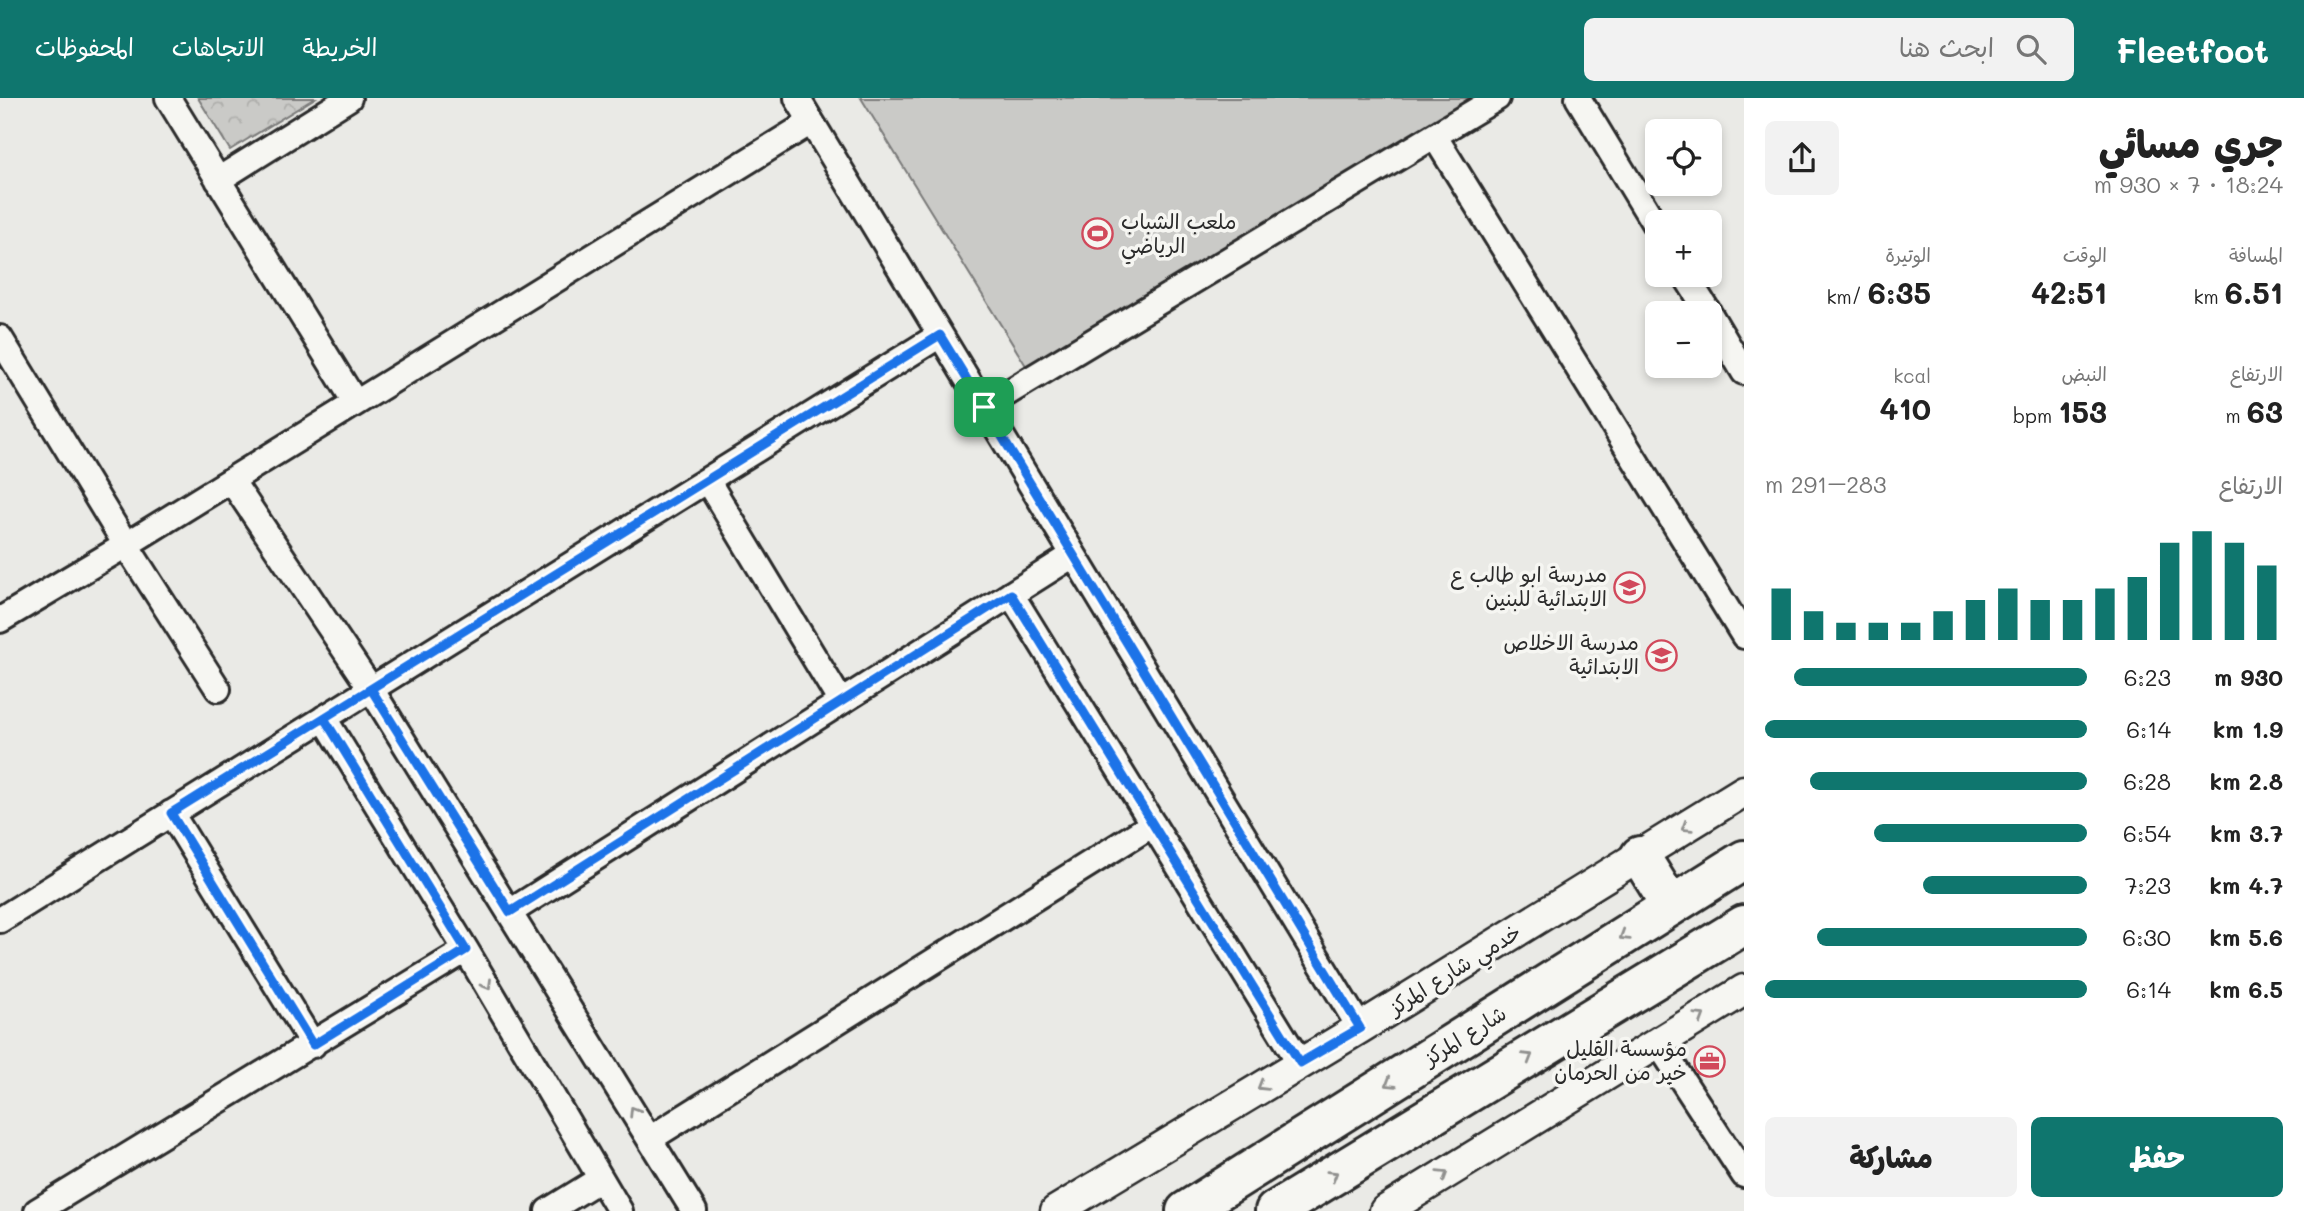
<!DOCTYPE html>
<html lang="ar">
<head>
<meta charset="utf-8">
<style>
  body { margin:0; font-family:Mali,"Playpen Sans Arabic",sans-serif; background:#f2f2f2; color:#222; direction:rtl; height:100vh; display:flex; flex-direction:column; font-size:26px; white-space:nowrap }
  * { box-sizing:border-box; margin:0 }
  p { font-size:23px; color:#767676 }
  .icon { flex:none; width:38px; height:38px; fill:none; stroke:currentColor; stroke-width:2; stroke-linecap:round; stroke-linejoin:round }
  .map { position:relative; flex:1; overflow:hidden; direction:ltr }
  .sheet { display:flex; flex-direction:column; background:#fff; width:560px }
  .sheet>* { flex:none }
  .fabs { position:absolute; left:1645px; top:21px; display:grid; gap:14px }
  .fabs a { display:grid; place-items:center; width:77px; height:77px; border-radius:10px; background:#fff; box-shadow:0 4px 10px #0003; font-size:35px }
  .pin { position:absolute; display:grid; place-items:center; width:60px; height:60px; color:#fff; margin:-30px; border-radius:14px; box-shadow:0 4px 10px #0006 }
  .round { display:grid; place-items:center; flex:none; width:74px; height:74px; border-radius:10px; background:#f2f2f2 }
  .head { display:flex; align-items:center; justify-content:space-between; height:119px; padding:0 21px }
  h1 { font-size:38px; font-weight:800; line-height:52px }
  .stats { display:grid; grid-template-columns:repeat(3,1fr); gap:10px; height:119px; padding:7px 21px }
  .stats div { display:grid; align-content:center }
  .stats b { font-size:30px; font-weight:800 }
  .stats small { font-size:19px; font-weight:400 }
  .stats p { font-size:19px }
  .chart { height:196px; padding:14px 21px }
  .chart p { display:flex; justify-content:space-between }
  .chart svg { width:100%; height:126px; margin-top:7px; stroke:#0f766e; stroke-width:6 }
  .cta { display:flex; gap:14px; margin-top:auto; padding:14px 21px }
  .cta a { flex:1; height:80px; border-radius:10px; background:#0f766e; color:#fff; font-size:28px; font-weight:800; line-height:80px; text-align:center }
  .cta a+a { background:#f2f2f2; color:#222 }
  ul { padding:0 21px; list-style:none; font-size:23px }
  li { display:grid; grid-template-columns:112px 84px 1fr; align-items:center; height:52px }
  li i { height:18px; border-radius:9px; background:#0f766e }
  header { display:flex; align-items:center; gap:42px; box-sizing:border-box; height:98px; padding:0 35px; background:#0f766e; color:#fff }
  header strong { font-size:33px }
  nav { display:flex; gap:38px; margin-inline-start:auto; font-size:24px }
  .search { width:490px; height:63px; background:#f2f2f2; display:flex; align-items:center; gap:18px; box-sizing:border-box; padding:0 24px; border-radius:10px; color:#767676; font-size:26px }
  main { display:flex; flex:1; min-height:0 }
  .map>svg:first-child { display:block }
  .park { fill:url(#park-crowns); stroke:#7a7a79; stroke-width:2 }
  .pitch { fill:#cacac7; stroke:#7a7a79; stroke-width:2 }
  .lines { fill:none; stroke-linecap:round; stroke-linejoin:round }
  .minor-casing { stroke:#2b2b2b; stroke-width:30 }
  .tertiary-casing { stroke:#2b2b2b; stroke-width:35 }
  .primary-casing { stroke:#2b2b2b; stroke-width:44 }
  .minor { stroke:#f6f6f2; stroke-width:24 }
  .tertiary { stroke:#f6f6f2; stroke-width:30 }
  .primary { stroke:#f6f6f2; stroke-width:38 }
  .oneway { stroke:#90908e }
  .route-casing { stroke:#fff; stroke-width:14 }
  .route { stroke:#1a73e8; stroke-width:9 }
  .labels { text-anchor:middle; stroke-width:7; stroke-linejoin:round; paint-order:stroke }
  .poi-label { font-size:21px; fill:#2b2b2b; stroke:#f6f6f2; text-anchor:end }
  .street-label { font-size:21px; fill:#2b2b2b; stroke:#f6f6f2 }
</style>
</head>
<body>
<header>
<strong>Fleetfoot</strong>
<div class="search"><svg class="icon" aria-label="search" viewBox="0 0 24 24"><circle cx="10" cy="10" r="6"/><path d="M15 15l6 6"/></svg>ابحث هنا</div>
<nav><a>الخريطة</a><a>الاتجاهات</a><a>المحفوظات</a></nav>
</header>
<main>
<section class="sheet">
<div class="head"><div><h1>جري مسائي</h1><p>18:24 · 7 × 930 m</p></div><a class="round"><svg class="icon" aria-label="share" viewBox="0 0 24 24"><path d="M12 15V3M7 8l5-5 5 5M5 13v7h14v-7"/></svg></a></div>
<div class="stats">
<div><p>المسافة</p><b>6.51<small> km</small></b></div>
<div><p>الوقت</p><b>42:51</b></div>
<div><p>الوتيرة</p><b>6:35<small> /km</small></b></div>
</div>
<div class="stats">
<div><p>الارتفاع</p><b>63<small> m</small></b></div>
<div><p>النبض</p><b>153<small> bpm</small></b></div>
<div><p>kcal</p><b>410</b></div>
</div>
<div class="chart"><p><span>الارتفاع</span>283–291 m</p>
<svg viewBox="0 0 160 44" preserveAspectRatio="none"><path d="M5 44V26M15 44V34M25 44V38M35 44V38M45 44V38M55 44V34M65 44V30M75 44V26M85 44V30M95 44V30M105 44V26M115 44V22M125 44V10M135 44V6M145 44V10M155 44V18"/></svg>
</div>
<ul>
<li><b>930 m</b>6:23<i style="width:91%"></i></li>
<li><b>1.9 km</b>6:14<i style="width:100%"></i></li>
<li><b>2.8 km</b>6:28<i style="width:86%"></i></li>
<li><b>3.7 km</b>6:54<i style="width:66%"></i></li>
<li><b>4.7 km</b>7:23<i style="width:51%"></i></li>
<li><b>5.6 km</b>6:30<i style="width:84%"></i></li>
<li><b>6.5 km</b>6:14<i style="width:100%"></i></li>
</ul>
<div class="cta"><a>حفظ</a><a>مشاركة</a></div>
</section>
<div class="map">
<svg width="1744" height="1113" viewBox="0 0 1744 1113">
  <defs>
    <pattern id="park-crowns" width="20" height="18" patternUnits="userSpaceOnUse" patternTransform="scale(1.75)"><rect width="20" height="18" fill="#cacac7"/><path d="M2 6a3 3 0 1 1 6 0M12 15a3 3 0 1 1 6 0" fill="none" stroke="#aeaeab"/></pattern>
  </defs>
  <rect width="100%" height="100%" fill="#eaeae6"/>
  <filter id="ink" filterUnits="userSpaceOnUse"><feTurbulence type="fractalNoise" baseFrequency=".0143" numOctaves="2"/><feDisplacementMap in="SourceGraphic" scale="14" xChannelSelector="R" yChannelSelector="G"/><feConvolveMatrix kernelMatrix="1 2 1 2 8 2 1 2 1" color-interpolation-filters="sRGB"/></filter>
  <g filter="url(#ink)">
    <path class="park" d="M 198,0 L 315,0 L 230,52 Z"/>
    <path class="pitch" d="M 861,0 L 1473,0 L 1028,271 Z"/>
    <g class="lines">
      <defs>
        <path id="minor" d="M 168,0 L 355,304
          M 797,0 L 1360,930
          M 1578,0 L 1657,130
          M 1435,39 L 1744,538
          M 218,82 L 349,0
          M 1685,177 L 1709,215
          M 1710,217 L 1744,274
          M 0,240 L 126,447 L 218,591
          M 984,309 L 1497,0
          M 231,382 L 371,591 L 694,1113
          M 707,382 L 841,604
          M 1011,496 L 1300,965
          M 0,522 L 126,447 L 811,24
          M 324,620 L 466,852 L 620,1113
          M 171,715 L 313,947
          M 510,814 L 1073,457
          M 0,822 L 940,237
          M 1658,945 L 1744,1077
          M 651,1040 L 1153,726
          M 37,1113 L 466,852
          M 548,1113 L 600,1081"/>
        <path id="tertiary" d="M 1056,1113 L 1360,930 L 1744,693
          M 1385,1113 L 1744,892"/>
        <path id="primary" d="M 1640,758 L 1671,808
          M 1186,1113 L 1744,762
          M 1275,1113 L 1744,827"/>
      </defs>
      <use href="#minor" class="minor-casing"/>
      <use href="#tertiary" class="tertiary-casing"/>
      <use href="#primary" class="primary-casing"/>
      <use href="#minor" class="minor"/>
      <use href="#tertiary" class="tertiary"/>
      <use href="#primary" class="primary"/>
    </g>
    <defs><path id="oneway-chevron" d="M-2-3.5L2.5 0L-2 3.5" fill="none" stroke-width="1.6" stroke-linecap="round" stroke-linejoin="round" transform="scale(1.75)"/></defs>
    <g class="oneway">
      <use href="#oneway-chevron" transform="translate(1686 729) rotate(148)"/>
      <use href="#oneway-chevron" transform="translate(1624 838) rotate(148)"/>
      <use href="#oneway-chevron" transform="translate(487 887) rotate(60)"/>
      <use href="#oneway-chevron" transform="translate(1700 919) rotate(-32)"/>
      <use href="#oneway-chevron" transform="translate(1528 959) rotate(-31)"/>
      <use href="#oneway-chevron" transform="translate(1390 985) rotate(148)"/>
      <use href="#oneway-chevron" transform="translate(1262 988) rotate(149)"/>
      <use href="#oneway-chevron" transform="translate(634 1013) rotate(-122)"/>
      <use href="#oneway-chevron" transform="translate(1333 1077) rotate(-31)"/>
      <use href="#oneway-chevron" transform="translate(1443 1077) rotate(-32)"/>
    </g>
  </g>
  <g class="lines" filter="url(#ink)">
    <defs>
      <path id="route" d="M 984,309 L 940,237 L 171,715 L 313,947 L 466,852 L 324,620 L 371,591 L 510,814 L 1011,496 L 1300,965 L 1360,930 L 984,309"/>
    </defs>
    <use href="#route" class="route-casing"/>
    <use href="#route" class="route"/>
  </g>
  <defs>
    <symbol id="stadium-ring" viewBox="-11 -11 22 22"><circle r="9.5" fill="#f6f6f2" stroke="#d1495b" stroke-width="1.5"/><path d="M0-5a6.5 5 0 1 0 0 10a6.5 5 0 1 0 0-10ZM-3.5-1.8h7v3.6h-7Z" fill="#d1495b"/></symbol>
    <symbol id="school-ring" viewBox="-11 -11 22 22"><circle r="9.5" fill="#f6f6f2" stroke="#d1495b" stroke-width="1.5"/><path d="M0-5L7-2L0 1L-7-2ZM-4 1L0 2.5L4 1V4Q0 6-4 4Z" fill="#d1495b"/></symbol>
    <symbol id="office-ring" viewBox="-11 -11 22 22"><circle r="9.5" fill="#f6f6f2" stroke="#d1495b" stroke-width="1.5"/><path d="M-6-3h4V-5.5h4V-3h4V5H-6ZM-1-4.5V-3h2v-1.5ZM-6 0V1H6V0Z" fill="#d1495b"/></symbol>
  </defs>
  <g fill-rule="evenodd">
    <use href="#stadium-ring" x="1080" y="118" width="35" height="35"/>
    <use href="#school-ring" x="1612" y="472" width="35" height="35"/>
    <use href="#school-ring" x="1644" y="540" width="35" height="35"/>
    <use href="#office-ring" x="1692" y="946" width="35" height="35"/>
  </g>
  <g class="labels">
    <g class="poi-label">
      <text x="1121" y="131" text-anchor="start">ملعب الشباب<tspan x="1121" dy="24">الرياضي</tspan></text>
      <text x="1607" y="484">مدرسة ابو طالب ع<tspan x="1607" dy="24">الابتدائية للبنين</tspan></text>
      <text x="1639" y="552">مدرسة الاخلاص<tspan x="1639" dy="24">الابتدائية</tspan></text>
      <text x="1687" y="958">مؤسسة القليل<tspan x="1687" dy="24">خير من الحرمان</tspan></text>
    </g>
    <g class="street-label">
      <text transform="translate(1455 872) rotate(-32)" y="7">خدمي شارع المركز</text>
      <text transform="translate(1465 938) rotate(-32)" y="7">شارع المركز</text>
    </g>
  </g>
</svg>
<div class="fabs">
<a><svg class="icon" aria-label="locate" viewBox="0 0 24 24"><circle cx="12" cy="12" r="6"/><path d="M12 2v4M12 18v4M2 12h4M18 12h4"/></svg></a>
<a>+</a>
<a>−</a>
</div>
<div class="pin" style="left:984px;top:309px;background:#1e9e55"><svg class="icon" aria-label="arrive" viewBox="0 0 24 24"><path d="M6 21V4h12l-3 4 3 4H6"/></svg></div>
</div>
</main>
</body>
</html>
